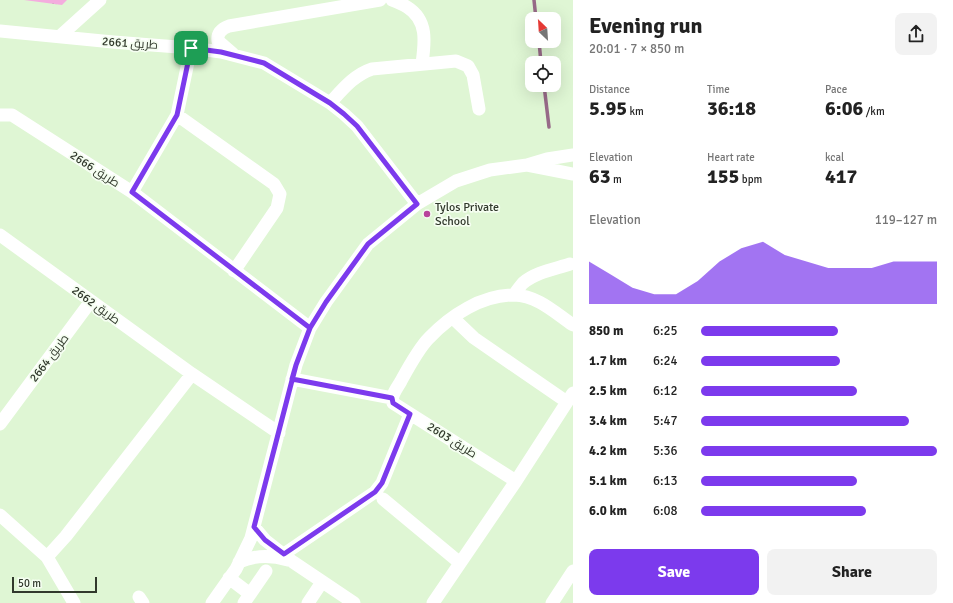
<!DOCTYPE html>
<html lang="en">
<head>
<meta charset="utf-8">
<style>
  body { margin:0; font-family:Signika,Cairo,sans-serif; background:#f2f2f2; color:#222; height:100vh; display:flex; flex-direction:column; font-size:15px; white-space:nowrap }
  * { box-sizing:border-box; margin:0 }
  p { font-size:13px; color:#767676 }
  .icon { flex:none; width:22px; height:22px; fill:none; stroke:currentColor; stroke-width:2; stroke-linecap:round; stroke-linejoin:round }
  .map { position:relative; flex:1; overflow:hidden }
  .drawer { display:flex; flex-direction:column; background:#fff; width:380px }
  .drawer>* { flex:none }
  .needle { width:26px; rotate:335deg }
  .fabs { position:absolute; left:525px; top:12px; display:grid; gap:8px }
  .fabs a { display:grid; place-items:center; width:36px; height:36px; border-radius:8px; background:#fff; box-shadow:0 4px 16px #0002; font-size:20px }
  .scale { position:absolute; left:12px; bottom:10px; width:85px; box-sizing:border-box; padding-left:4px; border:2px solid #31392c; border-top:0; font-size:11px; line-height:14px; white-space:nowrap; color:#31392c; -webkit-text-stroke:3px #f5fef1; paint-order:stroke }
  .pin { position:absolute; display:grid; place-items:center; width:34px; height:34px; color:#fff; margin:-17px; border-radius:8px; box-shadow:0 2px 6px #0006 }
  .round { display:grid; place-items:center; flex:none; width:42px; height:42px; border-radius:8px; background:#f2f2f2 }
  .overview { display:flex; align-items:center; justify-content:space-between; height:68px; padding:0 16px }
  h1 { font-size:22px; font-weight:700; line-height:30px }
  .stats { display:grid; grid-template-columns:repeat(3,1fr); gap:6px; height:68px; padding:4px 16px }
  .stats div { display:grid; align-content:center }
  .stats b { font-size:20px; font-weight:700 }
  .stats small { font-size:11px; font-weight:400 }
  .stats p { font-size:11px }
  .chart { height:112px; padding:8px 16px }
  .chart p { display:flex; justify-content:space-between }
  .chart svg { width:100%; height:72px; margin-top:4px; fill:#7c3aed; opacity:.7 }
  .primary-button { display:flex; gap:8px; margin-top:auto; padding:8px 16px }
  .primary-button a { flex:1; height:46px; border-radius:8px; background:#7c3aed; color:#fff; font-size:16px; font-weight:700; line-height:46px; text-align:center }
  .primary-button a+a { background:#f2f2f2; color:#222 }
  ul { padding:0 16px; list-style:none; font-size:13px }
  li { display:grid; grid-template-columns:64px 48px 1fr; align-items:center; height:30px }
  li i { height:10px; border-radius:5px; background:#7c3aed }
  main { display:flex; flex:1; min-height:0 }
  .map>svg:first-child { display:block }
  .grass { fill:url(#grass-tufts) }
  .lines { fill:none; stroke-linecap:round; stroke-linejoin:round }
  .stream { stroke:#976a88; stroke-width:3.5 }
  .minor { stroke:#fff; stroke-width:13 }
  .route-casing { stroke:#fff; stroke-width:8 }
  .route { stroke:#7c3aed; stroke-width:5 }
  .poi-dot { fill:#b8439b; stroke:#f5fef1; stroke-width:1.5 }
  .labels { text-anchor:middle; stroke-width:3.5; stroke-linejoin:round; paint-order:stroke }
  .street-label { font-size:12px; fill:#31392c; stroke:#f5fef1 }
  .poi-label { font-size:12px; fill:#31392c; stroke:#f5fef1; text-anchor:start }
</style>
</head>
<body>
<main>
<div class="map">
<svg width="573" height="603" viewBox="0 0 573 603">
  <defs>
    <pattern id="grass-tufts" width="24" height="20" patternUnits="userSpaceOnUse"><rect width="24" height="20" fill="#f4adde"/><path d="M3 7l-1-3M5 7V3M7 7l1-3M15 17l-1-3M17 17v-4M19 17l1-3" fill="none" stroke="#c68eb4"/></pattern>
  </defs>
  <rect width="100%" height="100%" fill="#dff6d4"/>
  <path class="grass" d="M 24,0 L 67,0 L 62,5 Z"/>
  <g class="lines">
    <path class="stream" d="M 534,0 L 536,19
      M 539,41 L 541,63
      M 544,85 L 549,127"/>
    <path class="minor" d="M 392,0 C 397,2 402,4 407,7 C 428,20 425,42 422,64
      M 0,31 L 113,42 L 191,48 L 221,52 L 264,63 L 330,103 L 344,114 L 357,126 L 417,204
      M 59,37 L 100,0
      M 233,54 L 218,41 C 217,33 221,29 229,26 L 380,0
      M 330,103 C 343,89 354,75 372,69 L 456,61 L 468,66 L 473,75 L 479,109
      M 0,115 L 12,115 L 132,192 L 310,328
      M 177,115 L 274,184 L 280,194 L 277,208 L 234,271
      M 527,165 L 573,174
      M 132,192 L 177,115 L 191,48
      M 0,235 L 192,374 L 279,433
      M 514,295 C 517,291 520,286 523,283 C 536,272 555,269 570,264
      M 453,318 L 474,338 L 567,402 L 573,393
      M 292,379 L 392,398
      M 0,424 L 91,301
      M 516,481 L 393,403 C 390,396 398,387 401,381 C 407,370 421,346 429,338 C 451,315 482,295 514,295 C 538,296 554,312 573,325
      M 383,499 L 460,563
      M 0,515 L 47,557 L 74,603
      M 254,527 L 265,540 L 293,562 L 354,603
      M 284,554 L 375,492 L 382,483 L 410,414
      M 47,557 L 66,536 L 192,374
      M 239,562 C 255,555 271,555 288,560
      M 229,578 L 250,594
      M 139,597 L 143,603
      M 212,603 L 236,569 L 251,538 L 296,365 L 310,328 L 326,302 L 368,244 L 417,204 L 456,181 L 490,170 L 527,165 L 547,159 L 573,155
      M 244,603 L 266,571
      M 308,603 L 322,582
      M 433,603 L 516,481 L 567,402
      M 552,603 L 573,571"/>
  </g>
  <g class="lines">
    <defs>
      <path id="route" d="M 191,48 L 177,115 L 132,192 L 310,328 L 296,365 L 254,527 L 265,540 L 284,554 L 375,492 L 382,483 L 410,414 L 393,403 L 392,398 L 292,379 L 296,365 L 310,328 L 326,302 L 368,244 L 417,204 L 357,126 L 344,114 L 330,103 L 264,63 L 221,52 L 191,48"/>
    </defs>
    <use href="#route" class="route-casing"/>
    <use href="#route" class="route"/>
  </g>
  <circle class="poi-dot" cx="427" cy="214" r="4"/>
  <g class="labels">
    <g class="street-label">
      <text transform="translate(130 43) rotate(4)" y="4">طريق 2661</text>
      <text transform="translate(95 169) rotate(33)" y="4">طريق 2666</text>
      <text transform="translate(96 305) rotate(36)" y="4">طريق 2662</text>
      <text transform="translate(49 358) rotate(-53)" y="4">طريق 2664</text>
      <text transform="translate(452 440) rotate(32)" y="4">طريق 2603</text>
    </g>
    <g class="poi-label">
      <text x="435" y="211">Tylos Private<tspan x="435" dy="14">School</tspan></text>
    </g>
  </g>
</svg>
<div class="fabs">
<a><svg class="needle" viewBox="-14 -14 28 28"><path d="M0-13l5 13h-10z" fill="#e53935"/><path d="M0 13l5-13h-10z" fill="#767676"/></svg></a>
<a><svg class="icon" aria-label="locate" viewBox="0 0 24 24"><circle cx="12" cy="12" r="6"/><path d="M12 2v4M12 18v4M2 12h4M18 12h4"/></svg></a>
</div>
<div class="scale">50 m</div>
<div class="pin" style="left:191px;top:48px;background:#1e9e55"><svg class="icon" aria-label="arrive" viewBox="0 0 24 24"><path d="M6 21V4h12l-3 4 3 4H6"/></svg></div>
</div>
<section class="drawer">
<div class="overview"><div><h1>Evening run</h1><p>20:01 · 7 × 850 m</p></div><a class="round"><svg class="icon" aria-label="share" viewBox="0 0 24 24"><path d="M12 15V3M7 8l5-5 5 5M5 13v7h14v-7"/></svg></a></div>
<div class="stats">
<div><p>Distance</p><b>5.95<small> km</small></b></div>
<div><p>Time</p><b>36:18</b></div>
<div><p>Pace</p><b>6:06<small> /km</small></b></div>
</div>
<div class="stats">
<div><p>Elevation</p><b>63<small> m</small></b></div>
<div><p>Heart rate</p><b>155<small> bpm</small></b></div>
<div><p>kcal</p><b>417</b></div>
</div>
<div class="chart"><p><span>Elevation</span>119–127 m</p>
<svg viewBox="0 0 160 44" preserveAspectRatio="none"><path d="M0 44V18L10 26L20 34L30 38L40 38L50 30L60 18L70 10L80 6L90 14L100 18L110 22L120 22L130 22L140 18L150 18L160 18V44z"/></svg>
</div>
<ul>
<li><b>850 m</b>6:25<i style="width:58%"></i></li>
<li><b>1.7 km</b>6:24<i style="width:59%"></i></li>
<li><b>2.5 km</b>6:12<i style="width:66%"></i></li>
<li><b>3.4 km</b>5:47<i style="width:88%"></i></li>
<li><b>4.2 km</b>5:36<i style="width:100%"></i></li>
<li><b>5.1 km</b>6:13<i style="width:66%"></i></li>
<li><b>6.0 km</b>6:08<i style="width:70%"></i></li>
</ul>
<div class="primary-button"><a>Save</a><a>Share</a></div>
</section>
</main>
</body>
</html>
